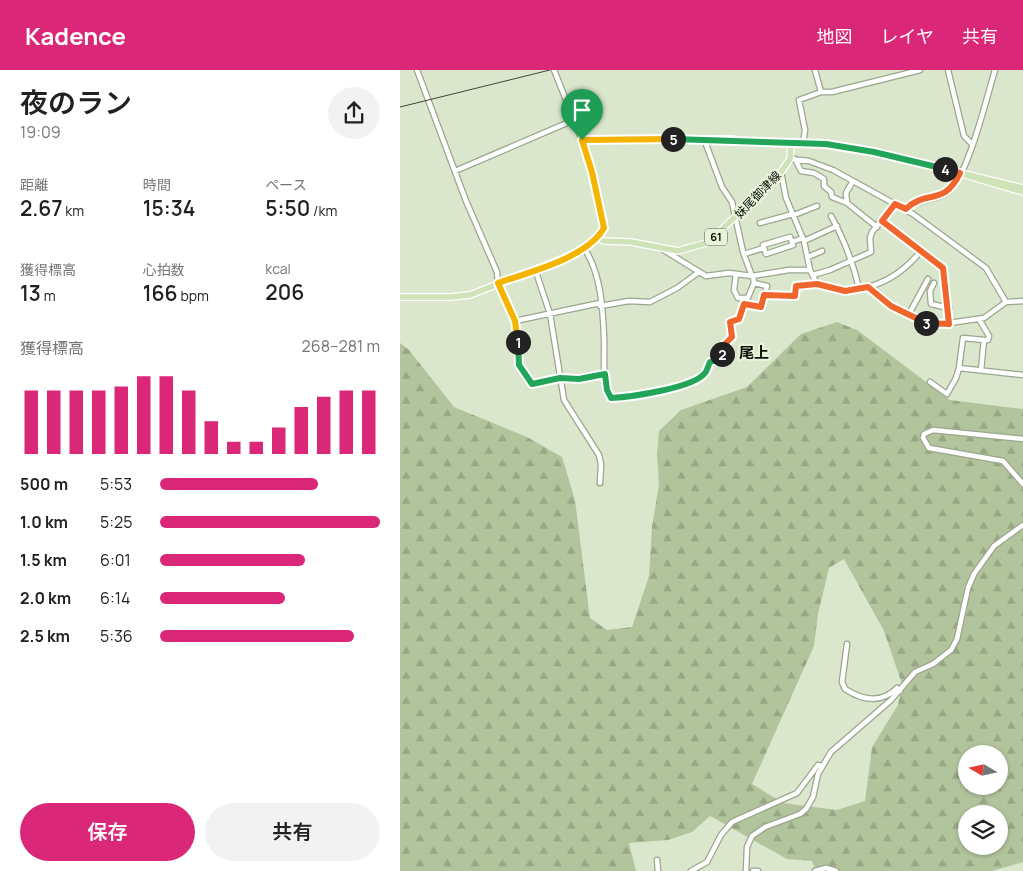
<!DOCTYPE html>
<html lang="ja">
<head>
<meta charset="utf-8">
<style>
  body { margin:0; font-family:Manrope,"Noto Sans JP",sans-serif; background:#f2f2f2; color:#202124; height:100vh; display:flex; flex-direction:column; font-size:19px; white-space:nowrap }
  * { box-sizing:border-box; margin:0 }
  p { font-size:16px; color:#757577 }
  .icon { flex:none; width:28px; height:28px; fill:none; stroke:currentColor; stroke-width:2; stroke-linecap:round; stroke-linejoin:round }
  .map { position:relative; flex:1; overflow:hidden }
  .details { display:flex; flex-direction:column; background:#fff; width:400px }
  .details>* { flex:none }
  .needle { width:32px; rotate:279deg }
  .fabs { position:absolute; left:558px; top:675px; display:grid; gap:10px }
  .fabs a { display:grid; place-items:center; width:50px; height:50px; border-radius:50%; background:#fff; box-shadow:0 1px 4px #0004; font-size:25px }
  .pin { position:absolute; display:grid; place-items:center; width:42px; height:42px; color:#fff; margin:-51px -21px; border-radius:50% 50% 50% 0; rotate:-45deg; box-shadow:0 0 5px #0007 }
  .pin .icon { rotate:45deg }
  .km { position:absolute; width:25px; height:25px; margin:-12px; border-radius:50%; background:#222; color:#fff; font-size:14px; line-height:25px; text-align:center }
  .round { display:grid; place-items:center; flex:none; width:52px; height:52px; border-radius:26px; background:#f2f2f2 }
  .overview { display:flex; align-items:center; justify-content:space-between; height:85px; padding:0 20px }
  h1 { font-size:28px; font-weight:600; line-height:38px }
  .metrics { display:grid; grid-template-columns:repeat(3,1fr); gap:8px; height:85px; padding:5px 20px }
  .metrics div { display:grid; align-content:center }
  .metrics b { font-size:21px; font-weight:600 }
  .metrics small { font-size:14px; font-weight:400 }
  .metrics p { font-size:14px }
  .chart { height:140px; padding:10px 20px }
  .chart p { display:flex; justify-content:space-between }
  .chart svg { width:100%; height:90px; margin-top:5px; stroke:#db2777; stroke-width:6 }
  .action { display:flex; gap:10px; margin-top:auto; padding:10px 20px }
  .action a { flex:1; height:58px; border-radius:30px; background:#db2777; color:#fff; font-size:20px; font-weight:600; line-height:58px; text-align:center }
  .action a+a { background:#f2f2f2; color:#202124 }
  ul { padding:0 20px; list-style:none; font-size:16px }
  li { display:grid; grid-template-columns:80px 60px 1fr; align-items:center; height:38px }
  li i { height:12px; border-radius:6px; background:#db2777 }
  header { display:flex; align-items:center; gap:30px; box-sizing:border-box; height:70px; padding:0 25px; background:#db2777; color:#fff }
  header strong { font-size:24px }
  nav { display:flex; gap:28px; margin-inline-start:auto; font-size:18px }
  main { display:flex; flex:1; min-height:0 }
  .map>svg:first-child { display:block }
  .forest { fill:url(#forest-firs); fill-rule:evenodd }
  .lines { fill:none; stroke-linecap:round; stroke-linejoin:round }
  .minor-casing { stroke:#9aa68e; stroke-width:7 }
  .major-casing { stroke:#fff; stroke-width:8 }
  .minor { stroke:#fff; stroke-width:4.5 }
  .major { stroke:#cfe3b8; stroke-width:5.5 }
  .rail { stroke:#40463a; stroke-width:1 }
  .split-1-casing { stroke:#fff; stroke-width:10 }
  .split-2-casing { stroke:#fff; stroke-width:10 }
  .split-3-casing { stroke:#fff; stroke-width:10 }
  .split-4-casing { stroke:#fff; stroke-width:10 }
  .split-5-casing { stroke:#fff; stroke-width:10 }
  .split-6-casing { stroke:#fff; stroke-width:10 }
  .split-1 { stroke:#f5b400; stroke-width:6 }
  .split-2 { stroke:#22a559; stroke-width:6 }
  .split-3 { stroke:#f0652b; stroke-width:6 }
  .split-4 { stroke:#f0652b; stroke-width:6 }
  .split-5 { stroke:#22a559; stroke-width:6 }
  .split-6 { stroke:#f5b400; stroke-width:6 }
  .labels { text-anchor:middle; stroke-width:4.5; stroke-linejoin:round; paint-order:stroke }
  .shield { fill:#e7f4da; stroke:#4d5446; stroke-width:1 }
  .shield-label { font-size:11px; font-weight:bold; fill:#0b0f07 }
  .street-label { font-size:12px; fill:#0b0f07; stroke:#e7f4da }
  .quarter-label { font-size:15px; font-weight:bold; fill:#0b0f07; stroke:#e7f4da }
</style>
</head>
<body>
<header>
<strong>Kadence</strong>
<nav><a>地図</a><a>レイヤ</a><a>共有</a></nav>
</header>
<main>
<section class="details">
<div class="overview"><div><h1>夜のラン</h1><p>19:09</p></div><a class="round"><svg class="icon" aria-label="share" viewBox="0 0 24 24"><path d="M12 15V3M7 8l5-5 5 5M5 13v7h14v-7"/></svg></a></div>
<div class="metrics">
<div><p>距離</p><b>2.67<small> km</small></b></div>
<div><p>時間</p><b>15:34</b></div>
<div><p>ペース</p><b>5:50<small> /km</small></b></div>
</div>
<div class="metrics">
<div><p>獲得標高</p><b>13<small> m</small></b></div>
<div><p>心拍数</p><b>166<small> bpm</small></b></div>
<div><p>kcal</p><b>206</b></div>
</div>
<div class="chart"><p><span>獲得標高</span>268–281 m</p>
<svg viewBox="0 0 160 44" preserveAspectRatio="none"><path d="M5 44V13M15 44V13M25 44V13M35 44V13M45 44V11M55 44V6M65 44V6M75 44V13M85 44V28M95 44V38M105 44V38M115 44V31M125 44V21M135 44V16M145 44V13M155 44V13"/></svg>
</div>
<ul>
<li><b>500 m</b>5:53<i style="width:72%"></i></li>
<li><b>1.0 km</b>5:25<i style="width:100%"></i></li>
<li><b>1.5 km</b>6:01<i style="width:66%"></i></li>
<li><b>2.0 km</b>6:14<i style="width:57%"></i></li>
<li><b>2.5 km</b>5:36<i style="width:88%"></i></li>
</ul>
<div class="action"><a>保存</a><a>共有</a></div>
</section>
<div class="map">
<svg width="623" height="801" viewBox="0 0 623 801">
  <defs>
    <pattern id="forest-firs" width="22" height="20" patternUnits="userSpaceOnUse" patternTransform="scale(1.25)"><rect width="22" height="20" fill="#b1c49c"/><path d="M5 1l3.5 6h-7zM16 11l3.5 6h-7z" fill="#97a785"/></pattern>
  </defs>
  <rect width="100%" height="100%" fill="#dae7cd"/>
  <path class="forest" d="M 437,252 L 457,260 L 550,330 L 623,339 L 623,792 L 592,801 L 416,801 L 412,791 L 387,789 L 310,746 L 292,762 L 268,770 L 229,773 L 236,801 L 0,801 L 0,273 L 9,280 L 54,337 L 127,367 L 162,387 L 175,430 L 190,548 L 207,560 L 232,557 L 249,506 L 252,457 L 259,414 L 257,384 L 259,361 L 281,340 L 347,317 L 401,264 ZM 444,489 L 484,561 L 502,614 L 498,635 L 472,677 L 465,731 L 437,740 L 383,733 L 352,714 L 414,576 L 418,544 L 429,498 ZM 566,684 L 599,684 L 599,716 L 566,716 ZM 566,744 L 599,744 L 599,776 L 566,776 Z"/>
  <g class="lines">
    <defs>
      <path id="minor" d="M 17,0 L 66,131 L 97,202 L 98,213 L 115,251 L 119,295 L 132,314 L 159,308
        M 154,0 L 182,70
        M 415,0 L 421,22
        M 548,0 L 564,66 L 572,74
        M 304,69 L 322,117 L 332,132 L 343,182 L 352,206
        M 403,73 L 405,60 L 399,30 L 421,22 L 432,22 L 520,0
        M 390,89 L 409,91 L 433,100 L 513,144 L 586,198 L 606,232
        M 395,89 L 401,101 L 414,103 L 424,109 L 424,116 L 431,122 L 432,127 L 447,133
        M 55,101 L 174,50
        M 381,102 L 386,128 L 404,171 L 410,200 L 417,214 C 458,228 494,214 521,181
        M 453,111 L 446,123 L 447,133 L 477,157
        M 506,139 C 518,128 535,132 548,122 C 568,107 587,26 595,0
        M 394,145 L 417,136
        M 431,146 C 444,169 453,193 459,218
        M 482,151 L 543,198 L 549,254
        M 360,153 L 393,144
        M 404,171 L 437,156
        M 184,178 C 201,203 203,239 204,268 C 205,283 201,317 211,328 C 238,327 284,320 305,303 L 310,292 L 319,289 L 324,275 L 331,268 L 330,252 L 339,249 L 354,213 L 353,206
        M 364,178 L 366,184 L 393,175 L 392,172
        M 262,179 L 306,206 L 329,203 L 352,206 L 389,200 L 410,200
        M 344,184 L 364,178 L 363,175 L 390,167 L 392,172 L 403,168
        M 408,187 L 422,181
        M 135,199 L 150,244 L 164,330 L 199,385 L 201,394 L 200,413
        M 336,204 L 334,220 L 338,228 L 347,228
        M 413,205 L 430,200 L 471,182 L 470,168 L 472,162 L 495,134
        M 534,213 L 530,221 L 531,234 L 549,238
        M 468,217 L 491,236 L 526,254 L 535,255 L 584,248 L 606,232 L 623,231
        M 364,225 L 395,226 L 396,216 L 417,214
        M 344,234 L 359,237 L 362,235 L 367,216 L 354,213
        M 200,236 L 229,231 L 250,232 L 277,218 L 299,202
        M 509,244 L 528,209
        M 579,249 L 589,266 L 588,270 L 584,270 L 581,300
        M 115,251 L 200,233
        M 584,270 L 563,268 L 559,298 L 623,305
        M 160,310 L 205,304
        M 530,312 L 547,324 L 556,308 L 559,298
        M 623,369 L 533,360 L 524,364 L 523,368 L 529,378 L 603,391 L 623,414
        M 447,574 L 442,612 L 445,619 C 462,630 481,634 497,618 L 500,621
        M 257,790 L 258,801
        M 291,801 L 307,792 L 321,765 L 332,752 L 397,723 L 418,695 L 422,696
        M 346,801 L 347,777 L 352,766 L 365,757 L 400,744 L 406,739 L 413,727 L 418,704 L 431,682 L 491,630 L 515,602 L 533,594 L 551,580 L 557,569 L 568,518 L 574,504 L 594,476 L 623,455
        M 353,801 L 358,801
        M 415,801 L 426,798 L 436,801"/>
      <path id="major" d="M 562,104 L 623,122
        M 197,167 L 204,171 L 231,172 L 278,181 L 309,172 L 381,102 L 390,89 L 391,73
        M 0,227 L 51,227 L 70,225 L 179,182 L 201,163 L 204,152 L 182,70 L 331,69 L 365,73 L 426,74 L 474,82 L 623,118"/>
    </defs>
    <use href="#minor" class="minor-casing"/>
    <use href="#major" class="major-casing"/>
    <use href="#minor" class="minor"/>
    <use href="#major" class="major"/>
    <path class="rail" d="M 0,37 L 150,0"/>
  </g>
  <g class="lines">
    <defs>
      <path id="split-1" d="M 118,272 L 115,251 L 98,213 C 129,202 187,188 204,158 L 192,102 L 182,70"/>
      <path id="split-2" d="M 118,272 L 119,295 L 132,314 L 160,308 L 179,309 L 205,304 L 207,320 L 211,328 C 230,327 294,318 305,303 C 307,301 308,296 310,292 L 319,289 L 322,284"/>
      <path id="split-3" d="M 322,284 L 324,275 L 332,267 L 330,252 L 339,249 L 344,234 L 361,237 L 364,225 L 395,226 L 396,216 L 417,214 L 445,221 L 468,217 L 491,236 L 526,253"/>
      <path id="split-4" d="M 526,253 L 549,254 L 543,198 L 482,151 L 495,134 L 506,139 C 526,119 544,137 560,103 L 545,99"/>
      <path id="split-5" d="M 273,69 L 426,74 L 474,82 L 545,99"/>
      <path id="split-6" d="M 182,70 L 273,69"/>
    </defs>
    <use href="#split-1" class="split-1-casing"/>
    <use href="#split-2" class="split-2-casing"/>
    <use href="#split-3" class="split-3-casing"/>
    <use href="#split-4" class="split-4-casing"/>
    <use href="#split-5" class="split-5-casing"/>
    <use href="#split-6" class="split-6-casing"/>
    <use href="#split-1" class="split-1"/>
    <use href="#split-2" class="split-2"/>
    <use href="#split-3" class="split-3"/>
    <use href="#split-4" class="split-4"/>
    <use href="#split-5" class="split-5"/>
    <use href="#split-6" class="split-6"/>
  </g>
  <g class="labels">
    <rect class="shield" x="305" y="158.5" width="22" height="17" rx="4"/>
    <g class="shield-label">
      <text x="316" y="171">61</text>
    </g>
    <g class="street-label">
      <text transform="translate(358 125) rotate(-46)" y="4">妹尾御津線</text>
    </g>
    <g class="quarter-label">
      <text x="354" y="288">尾上</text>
    </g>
  </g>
</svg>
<div class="fabs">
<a><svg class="needle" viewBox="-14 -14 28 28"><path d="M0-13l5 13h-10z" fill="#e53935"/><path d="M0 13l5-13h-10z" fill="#757577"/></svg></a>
<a><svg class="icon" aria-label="layers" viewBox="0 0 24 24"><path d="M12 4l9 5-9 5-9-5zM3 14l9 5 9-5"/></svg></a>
</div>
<div class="pin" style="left:182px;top:70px;background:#1e9e55"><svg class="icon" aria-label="arrive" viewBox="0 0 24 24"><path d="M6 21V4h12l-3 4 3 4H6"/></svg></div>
<b class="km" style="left:118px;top:272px">1</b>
<b class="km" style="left:322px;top:284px">2</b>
<b class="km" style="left:526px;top:253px">3</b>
<b class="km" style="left:545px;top:99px">4</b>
<b class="km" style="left:273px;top:69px">5</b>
</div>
</main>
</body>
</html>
